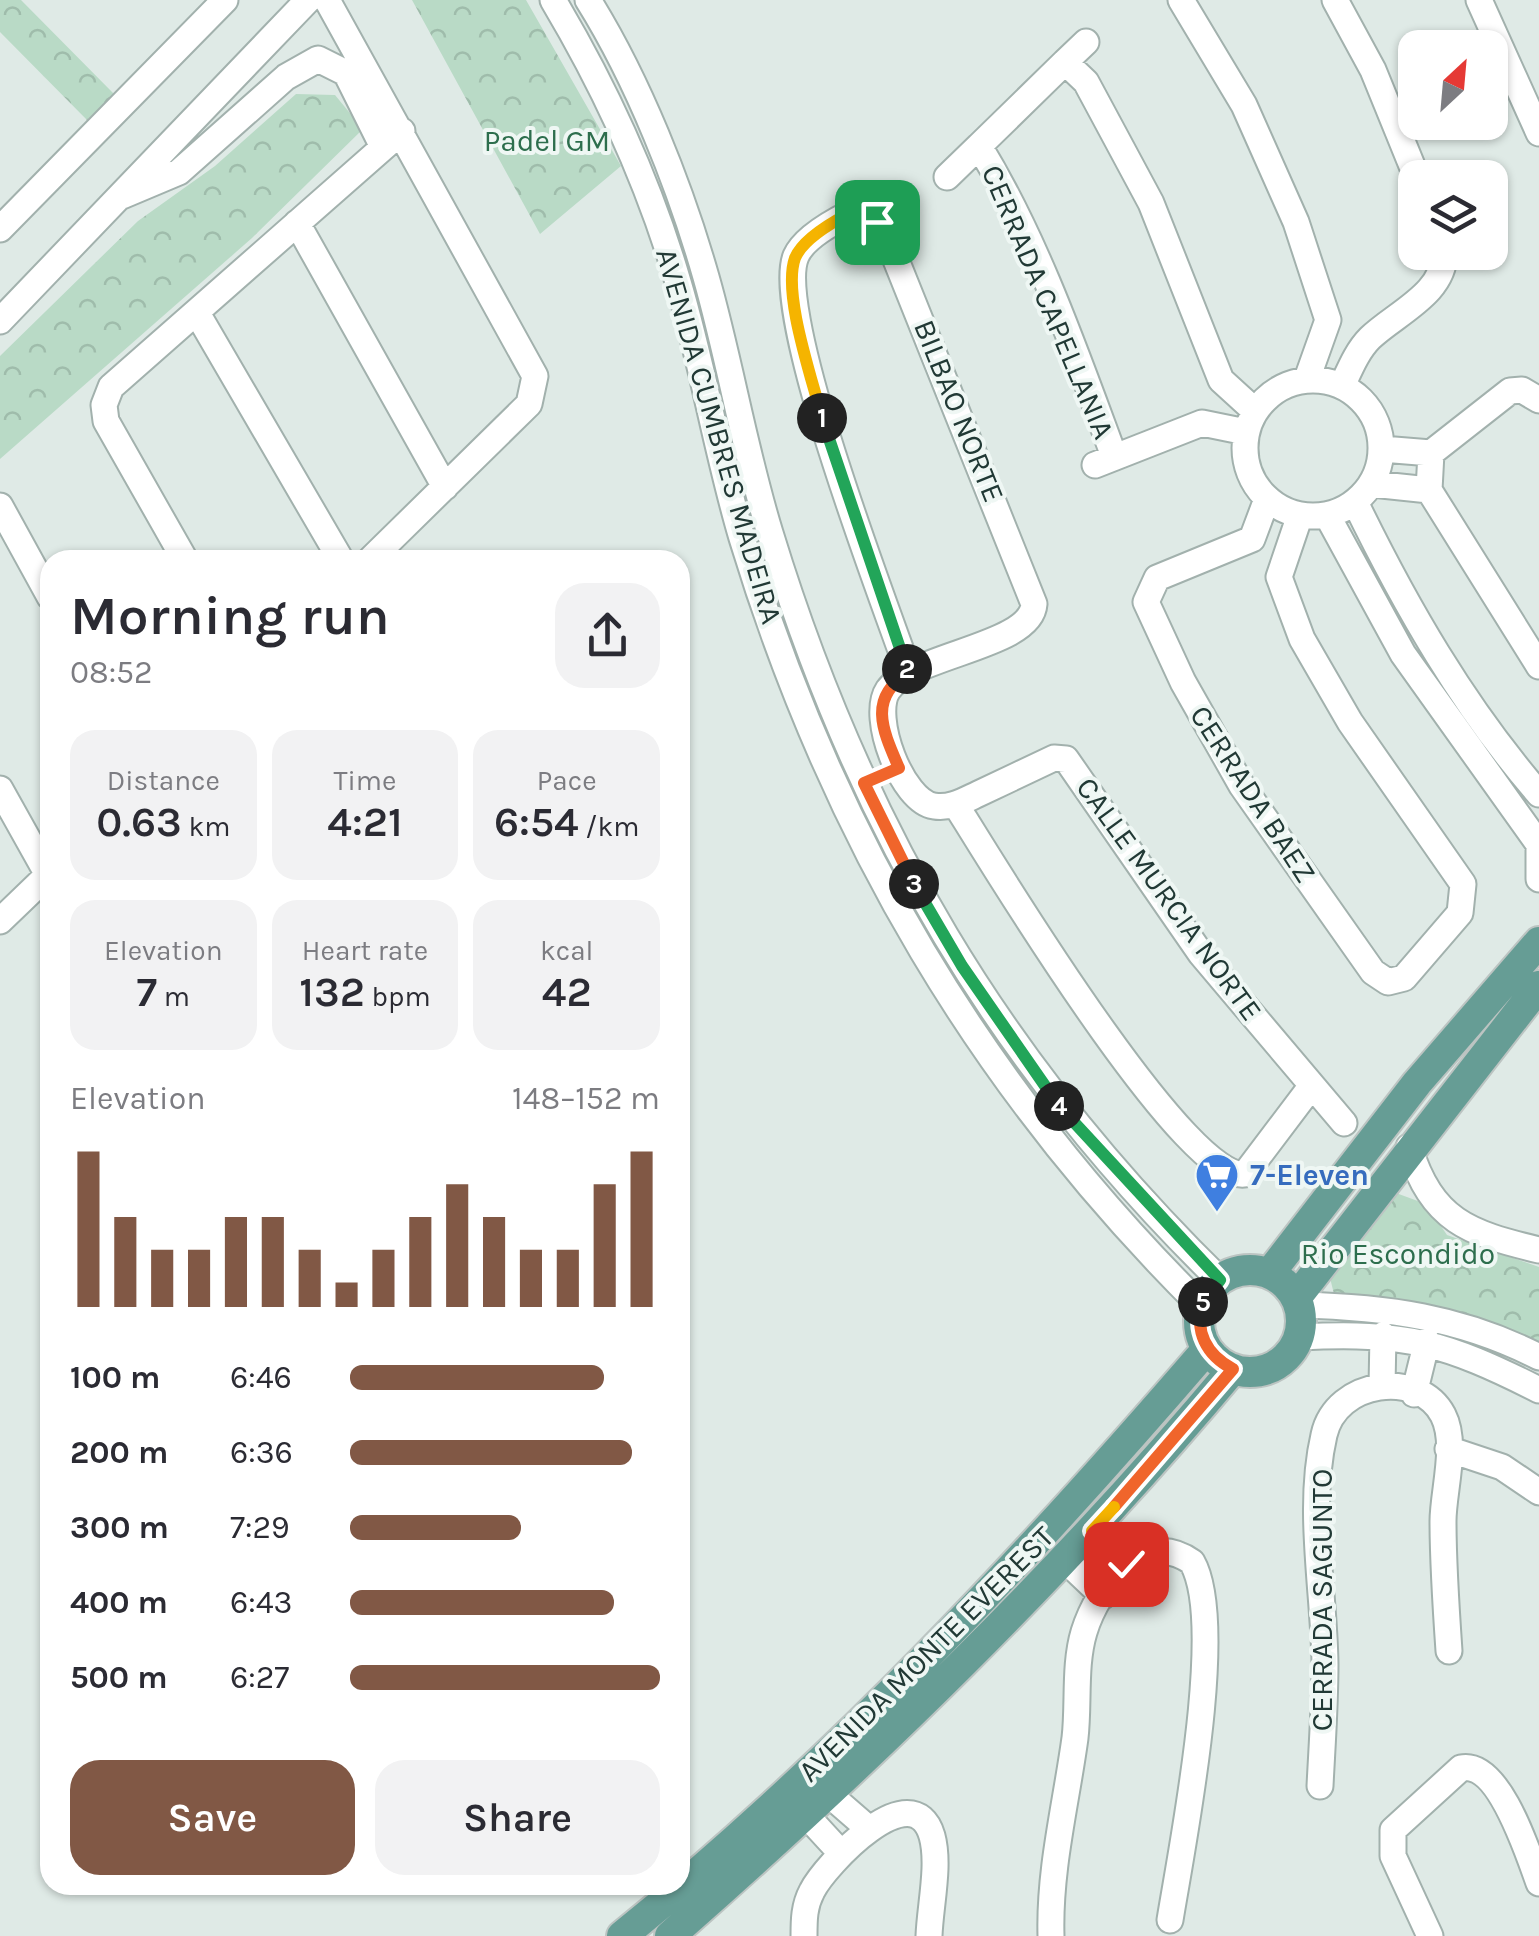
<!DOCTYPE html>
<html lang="en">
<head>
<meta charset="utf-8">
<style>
  body { margin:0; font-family:Karla,sans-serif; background:#f2f2f3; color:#2b2b33; height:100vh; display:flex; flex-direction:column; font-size:38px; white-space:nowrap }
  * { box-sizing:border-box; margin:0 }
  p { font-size:32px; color:#7c7c81 }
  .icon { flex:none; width:55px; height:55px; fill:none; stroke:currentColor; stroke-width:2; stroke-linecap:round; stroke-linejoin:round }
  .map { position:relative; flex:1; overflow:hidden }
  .sheet { position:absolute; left:40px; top:550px; width:650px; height:1345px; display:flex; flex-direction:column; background:#fff; border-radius:30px; box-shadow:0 2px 8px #0004 }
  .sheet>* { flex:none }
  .needle { width:65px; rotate:26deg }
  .controls { position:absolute; left:1398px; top:30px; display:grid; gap:20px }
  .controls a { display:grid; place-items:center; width:110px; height:110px; border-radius:20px; background:#fff; box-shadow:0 2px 8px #0004; font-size:50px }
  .pin { position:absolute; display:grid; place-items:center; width:85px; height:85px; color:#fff; margin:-42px; border-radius:20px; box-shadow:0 5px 15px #0006 }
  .km { position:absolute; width:50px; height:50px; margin:-25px; border-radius:50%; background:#222; color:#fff; font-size:28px; line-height:50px; text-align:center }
  .round { display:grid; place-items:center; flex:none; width:105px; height:105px; border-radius:30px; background:#f2f2f3 }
  .summary { display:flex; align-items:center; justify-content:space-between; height:170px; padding:0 30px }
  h1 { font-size:55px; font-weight:600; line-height:75px }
  .stats { display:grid; grid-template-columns:repeat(3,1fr); gap:15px; height:170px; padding:10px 30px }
  .stats div { display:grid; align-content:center; border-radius:25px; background:#f2f2f3; text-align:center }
  .stats b { font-size:42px; font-weight:600 }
  .stats small { font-size:28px; font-weight:400 }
  .stats p { font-size:28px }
  .chart { height:280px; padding:20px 30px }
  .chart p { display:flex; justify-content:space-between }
  .chart svg { width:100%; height:180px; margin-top:10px; stroke:#815845; stroke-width:6 }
  .action { display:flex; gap:20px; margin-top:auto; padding:20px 30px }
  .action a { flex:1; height:115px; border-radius:30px; background:#815845; color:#fff; font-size:40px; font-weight:600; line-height:115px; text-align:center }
  .action a+a { background:#f2f2f3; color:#2b2b33 }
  ul { padding:0 30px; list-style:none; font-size:32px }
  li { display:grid; grid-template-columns:160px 120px 1fr; align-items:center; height:75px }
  li i { height:25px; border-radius:12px; background:#815845 }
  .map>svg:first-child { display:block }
  .forest { fill:url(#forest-crowns) }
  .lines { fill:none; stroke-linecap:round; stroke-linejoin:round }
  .minor-casing { stroke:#a2b1ad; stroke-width:29 }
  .major-casing { stroke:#bcc4c2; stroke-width:34 }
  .minor { stroke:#fff; stroke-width:25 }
  .major { stroke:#669d95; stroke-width:30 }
  .split-1-casing { stroke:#fff; stroke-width:20 }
  .split-2-casing { stroke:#fff; stroke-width:20 }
  .split-3-casing { stroke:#fff; stroke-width:20 }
  .split-4-casing { stroke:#fff; stroke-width:20 }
  .split-5-casing { stroke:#fff; stroke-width:20 }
  .split-6-casing { stroke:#fff; stroke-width:20 }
  .split-7-casing { stroke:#fff; stroke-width:20 }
  .split-1 { stroke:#f5b400; stroke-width:12 }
  .split-2 { stroke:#22a559; stroke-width:12 }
  .split-3 { stroke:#f0652b; stroke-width:12 }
  .split-4 { stroke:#22a559; stroke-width:12 }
  .split-5 { stroke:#22a559; stroke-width:12 }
  .split-6 { stroke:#f0652b; stroke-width:12 }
  .split-7 { stroke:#f5b400; stroke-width:12 }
  .labels { text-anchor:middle; stroke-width:8; stroke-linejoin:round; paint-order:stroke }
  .park-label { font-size:30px; fill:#2d6e4d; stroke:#eff7f4 }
  .street-label { font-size:30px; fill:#213935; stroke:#eff7f4 }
  .shop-label { font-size:30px; font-weight:bold; fill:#366cbe; stroke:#eff7f4; text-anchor:start }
</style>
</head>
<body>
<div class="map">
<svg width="1539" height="1936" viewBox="0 0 1539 1936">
  <defs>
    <pattern id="forest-crowns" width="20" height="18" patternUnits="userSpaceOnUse" patternTransform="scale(2.5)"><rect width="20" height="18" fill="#b9dac6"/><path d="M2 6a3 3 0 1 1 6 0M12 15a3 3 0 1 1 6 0" fill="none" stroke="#9fbcab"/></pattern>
  </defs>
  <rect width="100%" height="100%" fill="#dfeae6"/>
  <path class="forest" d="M 0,0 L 21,0 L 114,94 L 87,120 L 0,32 Z
    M 412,0 L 526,0 L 621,166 L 540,234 Z
    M 296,94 L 335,95 L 363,129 L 252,238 L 0,459 L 0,356 L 138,221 L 215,166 Z
    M 1396,1193 L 1426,1204 L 1447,1235 L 1539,1267 L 1539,1348 L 1334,1294 L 1329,1274 Z"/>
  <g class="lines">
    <defs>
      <path id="minor" d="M 327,0 L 535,376 L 529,404 L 370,560
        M 553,0 C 606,89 649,183 678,282 C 703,366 717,454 742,538 C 832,835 981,1088 1201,1306
        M 588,0 C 638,80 680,186 706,277 C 730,361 744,449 770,533 C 860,828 999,1064 1220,1280
        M 1181,0 L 1244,105 L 1296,222 L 1328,320 L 1307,379
        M 1335,0 L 1373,70 L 1417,178
        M 1479,0 L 1539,133
        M 1065,62 L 1086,42
        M 947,177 L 979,146
        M 122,196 L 179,172 L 286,77 L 318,59 L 346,73 L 382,145
        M 297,223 L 445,487
        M 0,229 L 225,0
        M 197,313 L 341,560
        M 0,321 L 308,0
        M1245 448a68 68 0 1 1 136 0a68 68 0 1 1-136 0Z
        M 1342,386 C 1350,369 1357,351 1370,338 C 1396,313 1446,293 1444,252
        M 1539,400 L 1522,390 L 1510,391 L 1431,453 L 1429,490 L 1539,666
        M 1382,449 L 1431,453
        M 1114,456 C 1075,351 1037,241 979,146 L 1065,62 L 1086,82 L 1151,203 L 1221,380 L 1255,411
        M 1095,465 L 1202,423 L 1246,432
        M 1372,484 L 1429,490
        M 1267,499 L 1252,539 L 1157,578 L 1146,602 L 1183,682 L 1242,786 L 1373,972 L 1388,982 L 1404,978 L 1460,913 L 1463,884 L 1350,722 L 1302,639 L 1279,577 L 1300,515
        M 1355,502 C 1406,607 1463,706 1539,794
        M 0,506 L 50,597
        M 1327,515 L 1403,654 L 1538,843
        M 185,560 L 106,421 L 104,405 L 111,387 L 402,131
        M 909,673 C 885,604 772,312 796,256 C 804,238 831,223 849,214 L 869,217 L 886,235 L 1034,604 C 1031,647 913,654 888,690 C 870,717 902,801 934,806 C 950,809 965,800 978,794 C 1003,782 1029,770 1054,758 L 1066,759 L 1201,954 L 1344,1123
        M 0,789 L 48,875
        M 956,805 C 991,861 1186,1184 1245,1174 L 1310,1088
        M 1539,841 L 1539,879
        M 0,921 L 50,873
        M 1409,1147 C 1432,1221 1468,1233 1539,1250
        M 1299,1305 C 1386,1307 1461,1317 1539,1357
        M 1300,1337 C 1406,1332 1444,1342 1539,1390
        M 1382,1386 L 1383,1335
        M 1414,1394 L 1427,1341
        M 1448,1449 L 1502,1467 L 1539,1492
        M 1092,1531 L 1126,1564
        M 1065,1560 L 1103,1596
        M 816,1783 L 869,1829
        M 1320,1786 C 1322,1746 1325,1705 1325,1664 C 1324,1590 1307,1508 1324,1435 C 1336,1380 1419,1369 1443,1415 C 1458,1444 1443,1491 1443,1521 C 1443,1565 1446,1608 1449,1651
        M 806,1815 L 841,1853
        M 804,1936 C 804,1920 804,1906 812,1891 C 825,1865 913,1771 932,1836 C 940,1865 930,1906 929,1936
        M 1051,1936 C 1049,1869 1066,1804 1075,1738 C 1079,1704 1074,1665 1084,1632 C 1098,1586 1144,1527 1192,1562 C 1227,1623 1182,1846 1170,1920
        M 1430,1936 L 1393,1856 L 1393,1830 L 1461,1768 C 1499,1760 1528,1853 1539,1883"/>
      <path id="major" d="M1199 1321a51 51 0 1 1 102 0a51 51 0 1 1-102 0Z
        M 1270,1273 L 1417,1083 L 1539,942
        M 1296,1298 L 1539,986
        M 622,1936 C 837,1762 1027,1558 1207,1349
        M 670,1936 C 870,1760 1062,1574 1233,1369"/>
    </defs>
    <use href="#minor" class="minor-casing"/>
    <use href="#major" class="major-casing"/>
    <use href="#minor" class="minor"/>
    <use href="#major" class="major"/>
  </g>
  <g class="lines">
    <defs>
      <path id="split-1" d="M 822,418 C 813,381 782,294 795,258 C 803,239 831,223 848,214 L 877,222"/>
      <path id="split-2" d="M 822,418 L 907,669"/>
      <path id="split-3" d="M 907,669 L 908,673 C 867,698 883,731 899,768 L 864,783 L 914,884"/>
      <path id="split-4" d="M 914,884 L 962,966 L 1059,1106"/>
      <path id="split-5" d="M 1059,1106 L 1220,1280 L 1203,1302"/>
      <path id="split-6" d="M 1114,1507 L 1233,1369 C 1206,1355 1194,1331 1203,1302"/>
      <path id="split-7" d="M 1114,1507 L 1092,1531 L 1126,1564"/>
    </defs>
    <use href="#split-1" class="split-1-casing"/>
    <use href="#split-2" class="split-2-casing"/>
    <use href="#split-3" class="split-3-casing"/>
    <use href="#split-4" class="split-4-casing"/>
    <use href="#split-5" class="split-5-casing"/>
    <use href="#split-6" class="split-6-casing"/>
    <use href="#split-7" class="split-7-casing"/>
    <use href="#split-1" class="split-1"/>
    <use href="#split-2" class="split-2"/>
    <use href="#split-3" class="split-3"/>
    <use href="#split-4" class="split-4"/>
    <use href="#split-5" class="split-5"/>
    <use href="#split-6" class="split-6"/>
    <use href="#split-7" class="split-7"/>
  </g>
  <defs>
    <symbol id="supermarket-pin" viewBox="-11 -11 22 30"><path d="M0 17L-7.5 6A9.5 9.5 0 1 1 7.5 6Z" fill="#3f7fe0" stroke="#eff7f4"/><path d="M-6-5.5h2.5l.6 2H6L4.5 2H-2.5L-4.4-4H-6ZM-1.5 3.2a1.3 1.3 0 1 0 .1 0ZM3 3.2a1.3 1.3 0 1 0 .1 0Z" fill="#fff"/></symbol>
  </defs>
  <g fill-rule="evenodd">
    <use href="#supermarket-pin" x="1192" y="1150" width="50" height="68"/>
  </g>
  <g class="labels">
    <g class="park-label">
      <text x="547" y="151">Padel GM</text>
      <text x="1398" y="1264">Rio Escondido</text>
    </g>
    <g class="street-label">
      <text transform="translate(1048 302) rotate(67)" y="10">CERRADA CAPELLANIA</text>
      <text transform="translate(959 411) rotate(68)" y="10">BILBAO NORTE</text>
      <text transform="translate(719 436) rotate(74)" y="10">AVENIDA CUMBRES MADEIRA</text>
      <text transform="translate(1253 794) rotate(57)" y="10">CERRADA BAEZ</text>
      <text transform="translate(1169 899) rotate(54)" y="10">CALLE MURCIA NORTE</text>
      <text transform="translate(1322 1600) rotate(-90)" y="10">CERRADA SAGUNTO</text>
      <text transform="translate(926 1654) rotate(-45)" y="10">AVENIDA MONTE EVEREST</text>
    </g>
    <g class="shop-label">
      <text x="1250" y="1185">7-Eleven</text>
    </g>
  </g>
</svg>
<div class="controls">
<a><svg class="needle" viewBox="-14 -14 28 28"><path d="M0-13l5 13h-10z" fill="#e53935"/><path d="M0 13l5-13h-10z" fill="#7c7c81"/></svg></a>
<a><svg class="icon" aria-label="layers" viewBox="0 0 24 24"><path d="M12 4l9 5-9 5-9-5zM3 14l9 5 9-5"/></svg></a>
</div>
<div class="pin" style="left:877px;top:222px;background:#1e9e55"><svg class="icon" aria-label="arrive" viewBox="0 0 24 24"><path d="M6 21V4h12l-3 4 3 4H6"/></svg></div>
<div class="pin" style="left:1126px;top:1564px;background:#d93025"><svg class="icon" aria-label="check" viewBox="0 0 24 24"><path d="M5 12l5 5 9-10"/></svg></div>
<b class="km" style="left:822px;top:418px">1</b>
<b class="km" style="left:907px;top:669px">2</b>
<b class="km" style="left:914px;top:884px">3</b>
<b class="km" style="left:1059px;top:1106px">4</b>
<b class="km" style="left:1203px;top:1302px">5</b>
<section class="sheet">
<div class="summary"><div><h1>Morning run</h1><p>08:52</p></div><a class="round"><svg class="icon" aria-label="share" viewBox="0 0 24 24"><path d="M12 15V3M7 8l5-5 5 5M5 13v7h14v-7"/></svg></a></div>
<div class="stats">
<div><p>Distance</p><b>0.63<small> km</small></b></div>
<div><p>Time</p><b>4:21</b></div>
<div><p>Pace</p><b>6:54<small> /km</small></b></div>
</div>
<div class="stats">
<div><p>Elevation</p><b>7<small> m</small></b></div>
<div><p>Heart rate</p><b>132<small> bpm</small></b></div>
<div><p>kcal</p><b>42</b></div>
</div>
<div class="chart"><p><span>Elevation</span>148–152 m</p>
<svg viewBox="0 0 160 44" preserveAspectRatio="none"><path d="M5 44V6M15 44V22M25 44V30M35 44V30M45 44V22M55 44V22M65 44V30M75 44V38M85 44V30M95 44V22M105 44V14M115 44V22M125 44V30M135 44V30M145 44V14M155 44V6"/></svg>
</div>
<ul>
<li><b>100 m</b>6:46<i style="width:82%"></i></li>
<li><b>200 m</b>6:36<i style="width:91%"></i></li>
<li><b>300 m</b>7:29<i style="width:55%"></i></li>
<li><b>400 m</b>6:43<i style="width:85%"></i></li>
<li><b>500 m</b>6:27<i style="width:100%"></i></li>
</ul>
<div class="action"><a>Save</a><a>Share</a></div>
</section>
</div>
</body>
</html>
